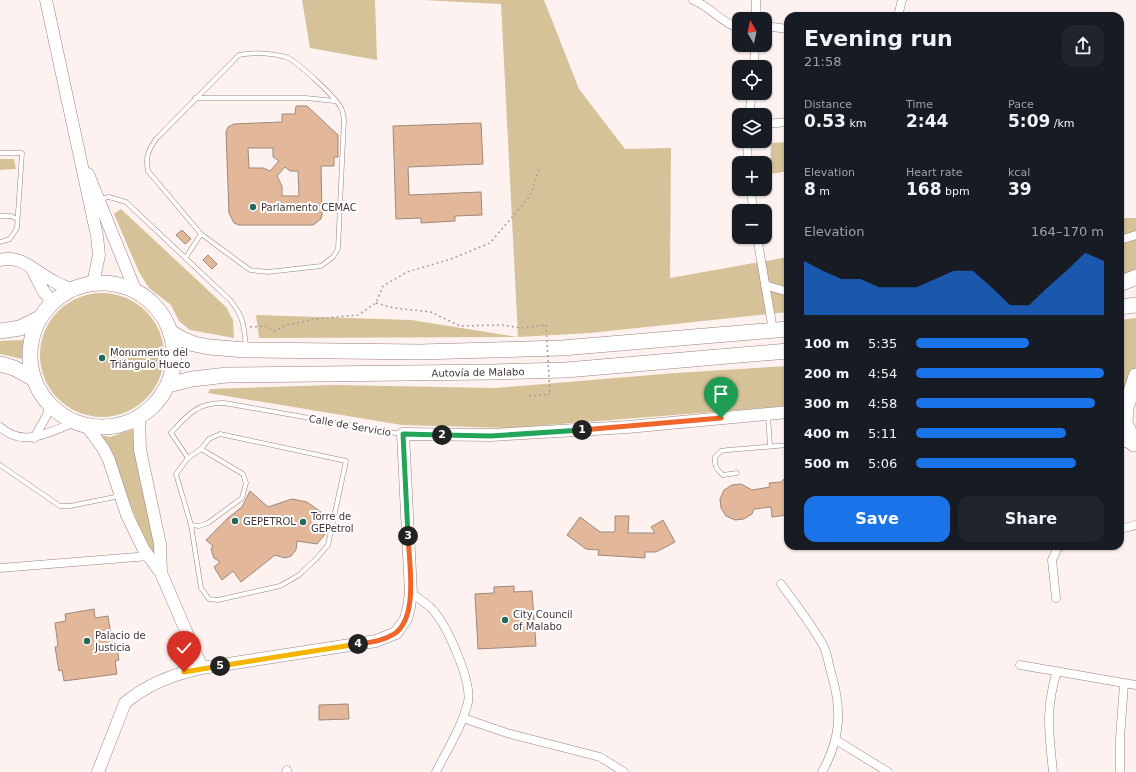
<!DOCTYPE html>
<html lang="en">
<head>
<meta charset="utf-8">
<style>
  body { margin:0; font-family:"DejaVu Sans",sans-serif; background:#20242c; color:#f1f3f6; height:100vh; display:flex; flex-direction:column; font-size:15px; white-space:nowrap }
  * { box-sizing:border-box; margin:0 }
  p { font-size:13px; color:#9ea1a6 }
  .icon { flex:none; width:22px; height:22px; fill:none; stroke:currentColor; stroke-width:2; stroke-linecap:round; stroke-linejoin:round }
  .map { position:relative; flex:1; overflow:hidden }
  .panel { position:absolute; left:784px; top:12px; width:340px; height:538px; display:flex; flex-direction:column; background:#171b24; border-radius:12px; box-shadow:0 1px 3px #0004 }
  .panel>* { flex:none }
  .needle { width:26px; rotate:351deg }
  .fabs { position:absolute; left:732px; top:12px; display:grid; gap:8px }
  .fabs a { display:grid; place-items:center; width:40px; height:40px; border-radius:8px; background:#171b24; box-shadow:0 1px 3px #0004; font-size:20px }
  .pin { position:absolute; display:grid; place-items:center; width:34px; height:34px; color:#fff; margin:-41px -17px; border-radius:50% 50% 50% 0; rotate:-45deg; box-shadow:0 0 4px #0007 }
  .pin .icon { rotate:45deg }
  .km { position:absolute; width:20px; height:20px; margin:-10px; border-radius:50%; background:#222; color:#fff; font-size:11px; line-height:20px; text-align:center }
  .round { display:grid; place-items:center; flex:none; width:42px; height:42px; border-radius:12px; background:#20242c }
  .headline { display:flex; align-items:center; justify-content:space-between; height:68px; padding:0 20px }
  h1 { font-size:22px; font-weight:700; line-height:30px }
  .metrics { display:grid; grid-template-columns:repeat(3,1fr); gap:6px; height:68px; padding:4px 20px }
  .metrics div { display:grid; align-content:center }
  .metrics b { font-size:17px; font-weight:700 }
  .metrics small { font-size:11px; font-weight:400 }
  .metrics p { font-size:11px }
  .chart { height:112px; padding:8px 20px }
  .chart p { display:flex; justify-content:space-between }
  .chart svg { width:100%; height:72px; margin-top:4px; fill:#1a73e8; opacity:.7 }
  .primary-button { display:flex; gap:8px; margin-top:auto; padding:8px 20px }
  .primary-button a { flex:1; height:46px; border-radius:12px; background:#1a73e8; color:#fff; font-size:16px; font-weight:700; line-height:46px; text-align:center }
  .primary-button a+a { background:#20242c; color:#f1f3f6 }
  ul { padding:0 20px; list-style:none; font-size:13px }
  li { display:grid; grid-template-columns:64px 48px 1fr; align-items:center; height:30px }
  li i { height:10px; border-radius:5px; background:#1a73e8 }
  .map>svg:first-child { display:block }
  .green { fill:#d5c298 }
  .building { fill:#e3b89a; stroke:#9d887a; fill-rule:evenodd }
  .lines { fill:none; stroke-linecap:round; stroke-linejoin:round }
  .lane-casing { stroke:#9b817e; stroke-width:5 }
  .street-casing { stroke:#9b817e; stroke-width:9 }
  .secondary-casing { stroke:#9b817e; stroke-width:13 }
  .highway-casing { stroke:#9b817e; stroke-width:16 }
  .path { stroke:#aa9e9c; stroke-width:1.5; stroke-dasharray:2 3; stroke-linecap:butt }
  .lane { stroke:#fff; stroke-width:4 }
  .street { stroke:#fff; stroke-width:8 }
  .secondary { stroke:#fff; stroke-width:12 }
  .highway { stroke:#fff; stroke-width:15 }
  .path-bridge { stroke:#aa9e9c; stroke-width:1.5; stroke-dasharray:2 3; stroke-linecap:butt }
  .split-1-casing { stroke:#fff; stroke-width:8 }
  .split-2-casing { stroke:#fff; stroke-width:8 }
  .split-3-casing { stroke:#fff; stroke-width:8 }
  .split-4-casing { stroke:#fff; stroke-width:8 }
  .split-5-casing { stroke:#fff; stroke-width:8 }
  .split-6-casing { stroke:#fff; stroke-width:8 }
  .split-1 { stroke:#f0652b; stroke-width:5 }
  .split-2 { stroke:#22a559; stroke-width:5 }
  .split-3 { stroke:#22a559; stroke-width:5 }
  .split-4 { stroke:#f0652b; stroke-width:5 }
  .split-5 { stroke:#f5b400; stroke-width:5 }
  .split-6 { stroke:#f5b400; stroke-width:5 }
  .poi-dot { fill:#25695a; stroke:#fff; stroke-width:1.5 }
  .labels { text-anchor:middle; stroke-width:4; stroke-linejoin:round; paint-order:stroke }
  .poi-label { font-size:10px; fill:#423635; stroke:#fff; text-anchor:start }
  .street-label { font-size:10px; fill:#423635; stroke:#fff }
</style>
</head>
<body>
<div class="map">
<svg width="1136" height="772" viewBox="0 0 1136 772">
  <rect width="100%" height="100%" fill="#fef2f0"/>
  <path class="green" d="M 302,0 L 375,0 L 377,60 L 310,48 Z
    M 423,0 L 544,0 L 579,89 L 625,149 L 671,148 L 670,278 L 788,257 L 788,312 L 590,333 L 518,337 L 259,338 L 256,315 L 411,320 L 518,337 L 501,4 Z
    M 788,142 L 788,171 L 770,174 L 771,143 Z
    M 0,159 L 14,159 L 16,169 L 0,170 Z
    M 121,209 L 226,307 L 233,320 L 234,338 L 190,330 L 179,321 L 171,305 L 149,288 L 139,272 L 114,214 Z
    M 1120,218 L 1136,218 L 1136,271 L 1120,274 Z
    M40 355a62 62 0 1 1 124 0a62 62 0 1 1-124 0Z
    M 1136,318 L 1136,368 L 1120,414 L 1123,386 L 1120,368 L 1120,320 Z
    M 23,340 L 22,359 L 0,354 L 0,341 Z
    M 788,366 L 788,406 L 509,428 L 402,425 L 208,393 L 210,389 L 334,385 L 495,388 L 675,373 Z
    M 137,428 L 133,442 L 157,542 L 157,557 L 144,539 L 123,486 L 99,435 L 110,437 Z"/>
  <path class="building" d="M 296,106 L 307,106 L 338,135 L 338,157 L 334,157 L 334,166 L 321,166 L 322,214 L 321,219 L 313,225 L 239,225 L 234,223 L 229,213 L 226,132 L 228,127 L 234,124 L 282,122 L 282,114 L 295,114 ZM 248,148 L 273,148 L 273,157 L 279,161 L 270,171 L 263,168 L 249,168 ZM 285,167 L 290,171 L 298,171 L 299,196 L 282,196 L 282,186 L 277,176 Z
    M 481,123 L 483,164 L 408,167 L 409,195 L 481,192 L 482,215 L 455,216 L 455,221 L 421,223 L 421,218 L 396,219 L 393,126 Z
    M 182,230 L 191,239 L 185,244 L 176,235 Z
    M 208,255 L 217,264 L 212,269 L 203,260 Z
    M 788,475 L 788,515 L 772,517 L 771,507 L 754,509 L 752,514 L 744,519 L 735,520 L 726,516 L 721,508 L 720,499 L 724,490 L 732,485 L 741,484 L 752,490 L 770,487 L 769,483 L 781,482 Z
    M 250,491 L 268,507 L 292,499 L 307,502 L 321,512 L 326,533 L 317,544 L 297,541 L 296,550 L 291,556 L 285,558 L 275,555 L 241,582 L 233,571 L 222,580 L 214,567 L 220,562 L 214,558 L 211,549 L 213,546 L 206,540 L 228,518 L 242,507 Z
    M 615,516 L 629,516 L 628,533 L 655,533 L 651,527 L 663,520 L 675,542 L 656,552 L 645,552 L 645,558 L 598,555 L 599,550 L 586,549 L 567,535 L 580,517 L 600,532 L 615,532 Z
    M 514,586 L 514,592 L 532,591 L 536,646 L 478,649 L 475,594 L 494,593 L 494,587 Z
    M 94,609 L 95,618 L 108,616 L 111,636 L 115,635 L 119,660 L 115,661 L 117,674 L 64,681 L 62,670 L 59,671 L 55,647 L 58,646 L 55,623 L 66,621 L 65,614 Z
    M 348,704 L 349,719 L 319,720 L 319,705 Z"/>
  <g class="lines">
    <defs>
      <path id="lane" d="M 195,98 L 306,98 L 335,101
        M 0,153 L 22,153 L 17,228 L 10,239 L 0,242
        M 99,199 L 109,197 L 126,202 L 230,300 C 244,317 244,326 246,348
        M 0,216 L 11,216 L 17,219
        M 186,257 L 201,234 L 148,171 C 145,157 148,151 156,139 L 239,55 C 253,52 272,53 286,57 C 297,61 338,99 342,110 C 343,112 343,116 344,119 L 338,249 L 333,257 L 321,266 L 268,272 L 250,270 L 201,234
        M 768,415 L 770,446
        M 188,458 L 201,449 L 243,474 L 246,483 L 242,498 L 208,523 L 199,526 L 191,525 L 176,474 L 188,458 L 171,433 C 187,415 198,402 224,403 L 401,434
        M 0,465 L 60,506 L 70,506 L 120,496
        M 737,473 L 723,475 C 717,470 714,466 715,457 L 721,451 L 728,450 L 788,445
        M 191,525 L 201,588 L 209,599 L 218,600 L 280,586 L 299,575 L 317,558 L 328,545 L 346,461 L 220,434 L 209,439 L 201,449"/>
      <path id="street" d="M 693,0 C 710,6 721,23 739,28
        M 898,16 L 902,0
        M 756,19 L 756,0
        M 765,26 L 788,29
        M 754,67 L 755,45
        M 749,115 L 752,93
        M 765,124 L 788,122
        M 747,141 L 748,163
        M 750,189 L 754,211
        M 757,237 L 773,330
        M 1120,240 L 1136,235
        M 765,285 L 788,292
        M 0,427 C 25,449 50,431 76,422
        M 34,438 L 47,415 L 49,403
        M 1120,529 L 1136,525
        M 0,568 L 149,556
        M 781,584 C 796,604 811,624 823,645 C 827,652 828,661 830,669 C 842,707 842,737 822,772
        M 411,593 C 418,598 426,603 432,609 C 447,625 472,681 468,702 C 462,727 447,750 436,772
        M 1056,598 L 1052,560 L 1058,547 L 1062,546
        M 1020,665 L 1136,685
        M 463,718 L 507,733 L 600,757 L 624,772
        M 836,740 L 888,772
        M 286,772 L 287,770
        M 1053,772 C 1049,732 1045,710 1057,671
        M 1120,772 L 1120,738 L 1124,684"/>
      <path id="secondary" d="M 46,0 L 97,236 L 99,255 L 93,284
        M 88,174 L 136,292
        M 0,260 C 22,254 36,273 55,282 C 60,285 67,287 72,290
        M 32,269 C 40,282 41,293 54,302
        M 139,417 L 140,450 L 160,544 L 161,573
        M 86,425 L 103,448 L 109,460 L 127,515 L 144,550 L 161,573 L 202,668 L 376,641 L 396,633 L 406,619 L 409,607 L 411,593 L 403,434 L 491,435 L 628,427 L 788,412
        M 1120,439 L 1136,445
        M 98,772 L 125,703 C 147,684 174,674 202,668"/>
      <path id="highway" d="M30 355a72 72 0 1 1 144 0a72 72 0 1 1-144 0Z
        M 1120,284 L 1136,277
        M 1120,307 L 1136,305
        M 0,331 L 20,328 L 40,318
        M 170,332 L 182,339 L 194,344 L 209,347 L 246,350 L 420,352 L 562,348 L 788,329
        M 0,364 L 14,368 L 34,379
        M 168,385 L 192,379 L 227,375 L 492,372 L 566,370 L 788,351
        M 1134,444 L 1125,422 L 1126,408 L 1136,376"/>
    </defs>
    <use href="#lane" class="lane-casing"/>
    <use href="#street" class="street-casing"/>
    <use href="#secondary" class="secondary-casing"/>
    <use href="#highway" class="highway-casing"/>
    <path class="path" d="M 376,303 L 394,308 L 431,312 L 460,326 L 502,325 L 521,328 L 546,325
      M 250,327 L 265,326 L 274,331 L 287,325 L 316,319 L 358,315 L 376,303 L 383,286 L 407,272 L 451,259 L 490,243 L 530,196 L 539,169
      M 529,396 L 550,394"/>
    <use href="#lane" class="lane"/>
    <use href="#street" class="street"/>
    <use href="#secondary" class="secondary"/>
    <use href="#highway" class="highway"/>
    <path class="path-bridge" d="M 546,325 L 550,394"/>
  </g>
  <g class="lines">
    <defs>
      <path id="split-1" d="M 582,430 L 721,418"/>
      <path id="split-2" d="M 442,435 L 491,436 L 582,430"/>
      <path id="split-3" d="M 408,536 L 403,434 L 442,435"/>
      <path id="split-4" d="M 358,644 C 371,642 383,641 394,634 C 419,618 409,562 408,536"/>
      <path id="split-5" d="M 220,666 L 358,644"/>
      <path id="split-6" d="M 184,672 L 220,666"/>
    </defs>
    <use href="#split-1" class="split-1-casing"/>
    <use href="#split-2" class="split-2-casing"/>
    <use href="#split-3" class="split-3-casing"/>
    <use href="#split-4" class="split-4-casing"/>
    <use href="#split-5" class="split-5-casing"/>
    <use href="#split-6" class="split-6-casing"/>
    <use href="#split-1" class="split-1"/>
    <use href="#split-2" class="split-2"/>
    <use href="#split-3" class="split-3"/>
    <use href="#split-4" class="split-4"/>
    <use href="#split-5" class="split-5"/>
    <use href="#split-6" class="split-6"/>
  </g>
  <g class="poi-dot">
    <circle cx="253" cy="207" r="4"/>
    <circle cx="102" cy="358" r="4"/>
    <circle cx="235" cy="521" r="4"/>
    <circle cx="303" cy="522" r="4"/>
    <circle cx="505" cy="620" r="4"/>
    <circle cx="87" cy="641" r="4"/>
  </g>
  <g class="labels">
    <g class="poi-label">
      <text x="261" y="211">Parlamento CEMAC</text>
      <text x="110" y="356">Monumento del<tspan x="110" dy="12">Triángulo Hueco</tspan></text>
      <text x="311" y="520">Torre de<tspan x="311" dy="12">GEPetrol</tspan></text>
      <text x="243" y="525">GEPETROL</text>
      <text x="513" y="618">City Council<tspan x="513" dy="12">of Malabo</tspan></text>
      <text x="95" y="639">Palacio de<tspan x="95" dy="12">Justicia</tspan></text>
    </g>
    <g class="street-label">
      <text transform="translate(478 372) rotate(-1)" y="4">Autovía de Malabo</text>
      <text transform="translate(350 425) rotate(10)" y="4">Calle de Servicio</text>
    </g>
  </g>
</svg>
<div class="fabs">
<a><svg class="needle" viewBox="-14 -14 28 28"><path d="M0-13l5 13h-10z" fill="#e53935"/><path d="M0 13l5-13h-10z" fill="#9ea1a6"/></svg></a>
<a><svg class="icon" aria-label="locate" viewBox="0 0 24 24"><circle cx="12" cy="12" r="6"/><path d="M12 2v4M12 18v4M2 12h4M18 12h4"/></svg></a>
<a><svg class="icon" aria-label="layers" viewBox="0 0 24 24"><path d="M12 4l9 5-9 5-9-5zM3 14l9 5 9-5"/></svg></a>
<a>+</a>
<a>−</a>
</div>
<div class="pin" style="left:721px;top:418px;background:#1e9e55"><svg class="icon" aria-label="arrive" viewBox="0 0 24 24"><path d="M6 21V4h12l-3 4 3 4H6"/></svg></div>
<div class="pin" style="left:184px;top:672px;background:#d93025"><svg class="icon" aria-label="check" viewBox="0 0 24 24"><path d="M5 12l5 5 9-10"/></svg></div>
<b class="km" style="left:582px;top:430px">1</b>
<b class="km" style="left:442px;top:435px">2</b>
<b class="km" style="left:408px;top:536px">3</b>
<b class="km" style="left:358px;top:644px">4</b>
<b class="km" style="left:220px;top:666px">5</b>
<section class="panel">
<div class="headline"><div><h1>Evening run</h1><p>21:58</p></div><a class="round"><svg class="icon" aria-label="share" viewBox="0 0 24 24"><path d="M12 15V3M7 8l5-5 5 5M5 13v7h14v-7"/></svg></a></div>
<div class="metrics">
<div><p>Distance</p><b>0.53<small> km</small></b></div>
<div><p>Time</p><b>2:44</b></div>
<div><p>Pace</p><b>5:09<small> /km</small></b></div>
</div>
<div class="metrics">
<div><p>Elevation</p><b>8<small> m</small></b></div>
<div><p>Heart rate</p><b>168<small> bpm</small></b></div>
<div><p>kcal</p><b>39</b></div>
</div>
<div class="chart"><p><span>Elevation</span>164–170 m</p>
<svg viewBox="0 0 160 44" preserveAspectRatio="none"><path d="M0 44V11L10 17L20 22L30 22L40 27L50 27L60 27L70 22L80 17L90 17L100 27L110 38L120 38L130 27L140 17L150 6L160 11V44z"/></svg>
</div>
<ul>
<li><b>100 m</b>5:35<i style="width:60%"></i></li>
<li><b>200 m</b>4:54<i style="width:100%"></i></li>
<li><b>300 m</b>4:58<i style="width:95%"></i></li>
<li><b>400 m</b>5:11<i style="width:80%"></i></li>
<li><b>500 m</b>5:06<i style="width:85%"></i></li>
</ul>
<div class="primary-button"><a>Save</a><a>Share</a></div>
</section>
</div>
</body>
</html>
